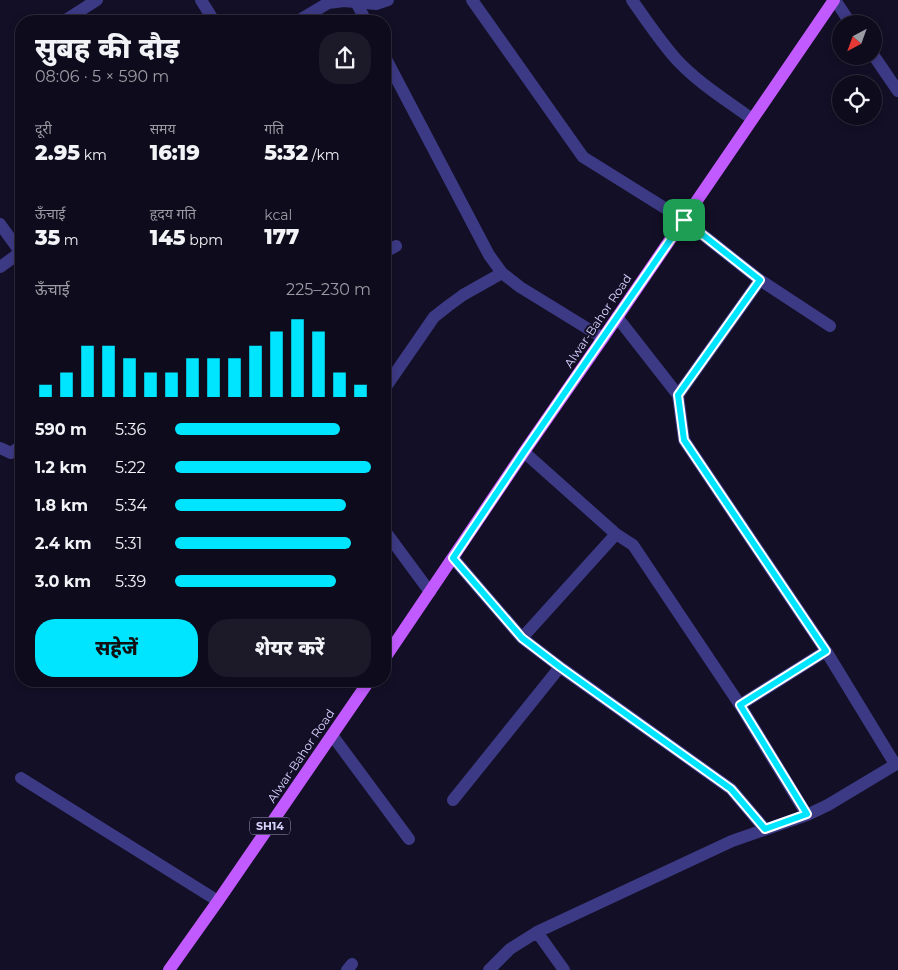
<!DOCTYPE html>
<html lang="hi">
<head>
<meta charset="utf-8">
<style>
  body { margin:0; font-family:Montserrat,"Noto Sans Devanagari",sans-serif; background:#1c1929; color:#f1f3f6; height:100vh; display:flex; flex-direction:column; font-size:19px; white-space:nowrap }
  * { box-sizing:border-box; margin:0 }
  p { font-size:16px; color:#9b9ba3 }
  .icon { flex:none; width:28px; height:28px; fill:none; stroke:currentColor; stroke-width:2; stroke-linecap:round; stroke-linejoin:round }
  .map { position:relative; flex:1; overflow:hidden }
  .drawer { position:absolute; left:15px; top:15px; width:376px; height:672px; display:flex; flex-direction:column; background:#0e0b1c; border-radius:20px; box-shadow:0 2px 8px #0003,0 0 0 1px #2e2b3b }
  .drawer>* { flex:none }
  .needle { width:32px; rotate:221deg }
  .fabs { position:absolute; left:832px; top:15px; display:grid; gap:10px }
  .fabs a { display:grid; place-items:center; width:50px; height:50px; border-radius:50%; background:#0e0b1c; box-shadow:0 2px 8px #0003,0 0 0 1px #2e2b3b; font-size:25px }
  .pin { position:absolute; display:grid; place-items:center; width:42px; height:42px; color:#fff; margin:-21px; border-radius:10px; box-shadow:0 2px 8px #0006 }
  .round { display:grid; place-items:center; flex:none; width:52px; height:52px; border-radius:20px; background:#1c1929 }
  .overview { display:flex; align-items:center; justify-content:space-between; height:85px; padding:0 20px }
  h1 { font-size:28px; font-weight:800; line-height:38px }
  .stats { display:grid; grid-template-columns:repeat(3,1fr); gap:8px; height:85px; padding:5px 20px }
  .stats div { display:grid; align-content:center }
  .stats b { font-size:21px; font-weight:800 }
  .stats small { font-size:14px; font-weight:400 }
  .stats p { font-size:14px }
  .chart { height:140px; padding:10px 20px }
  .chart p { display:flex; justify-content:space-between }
  .chart svg { width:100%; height:90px; margin-top:5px; stroke:#00e5ff; stroke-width:6 }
  .action { display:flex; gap:10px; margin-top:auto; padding:10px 20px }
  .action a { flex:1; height:58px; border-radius:20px; background:#00e5ff; color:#111; font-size:20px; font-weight:800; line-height:58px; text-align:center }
  .action a+a { background:#1c1929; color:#f1f3f6 }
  ul { padding:0 20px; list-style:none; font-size:16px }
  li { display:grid; grid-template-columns:80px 60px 1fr; align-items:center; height:38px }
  li i { height:12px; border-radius:6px; background:#00e5ff }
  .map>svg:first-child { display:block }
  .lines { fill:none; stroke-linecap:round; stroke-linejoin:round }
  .minor { stroke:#3d3a85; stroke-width:12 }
  .major { stroke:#c25bff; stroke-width:12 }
  .route-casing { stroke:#fff; stroke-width:10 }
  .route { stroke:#00e5ff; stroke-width:6 }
  .labels { text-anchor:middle; stroke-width:4; stroke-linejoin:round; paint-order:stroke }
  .shield { fill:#130f26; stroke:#9e99be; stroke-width:1 }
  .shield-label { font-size:11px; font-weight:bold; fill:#d9d4ff }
  .street-label { font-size:12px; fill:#d9d4ff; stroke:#130f26 }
</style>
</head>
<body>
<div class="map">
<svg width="898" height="970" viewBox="0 0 898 970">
  <rect width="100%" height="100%" fill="#130f26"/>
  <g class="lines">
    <path class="minor" d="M 201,0 L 214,21
      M 472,0 L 583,157 L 684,220 L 760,280 L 830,326
      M 632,0 C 646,20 660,41 676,59 C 698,83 726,100 752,119
      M 835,0 L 851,24
      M 356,2 L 366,21
      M 64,21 L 97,0
      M 298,21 L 328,3 L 344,1 L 376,4 L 388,0
      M 874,56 L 898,91
      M 385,57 L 489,255 L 502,273 L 520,287 L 603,338
      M 0,224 L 21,253
      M 385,252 L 396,246
      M 0,267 L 21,252
      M 617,317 L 678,395 L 684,440 L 826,651 L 895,764
      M 385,388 L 434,317 L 448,306 L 463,295 L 502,273
      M 678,395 L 760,280
      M 0,448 L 11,453 L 21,446
      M 524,452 L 616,534 L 633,545 L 740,705 L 807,815
      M 385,531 L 430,592
      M 453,558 L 522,638 L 560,667 L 731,789 L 765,829
      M 522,638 L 616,534
      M 740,705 L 826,651
      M 332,735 L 409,839
      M 21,778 L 218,901
      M 453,800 L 560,667
      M 537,932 L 564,970
      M 347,970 L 352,964
      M 489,970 L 510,949 L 537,932 L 732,841 L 807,815 L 828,805 L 898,763"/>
    <path class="major" d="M 385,658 L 524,452 L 603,338 L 834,0
      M 169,970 L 218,901 L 369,681"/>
  </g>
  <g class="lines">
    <defs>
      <path id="route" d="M 684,220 L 760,280 L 678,395 L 684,440 L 826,651 L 740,705 L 807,814 L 765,829 L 731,789 L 560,667 L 522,638 L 453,558 L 524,452 Z"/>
    </defs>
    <use href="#route" class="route-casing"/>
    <use href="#route" class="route"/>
  </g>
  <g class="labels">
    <rect class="shield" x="250" y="817.5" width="40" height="17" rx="4"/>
    <g class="shield-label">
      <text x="270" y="830">SH14</text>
    </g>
    <g class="street-label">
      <text transform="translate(598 321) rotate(-56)" y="4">Alwar-Bahor Road</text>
      <text transform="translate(301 756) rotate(-56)" y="4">Alwar-Bahor Road</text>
    </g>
  </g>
</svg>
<div class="fabs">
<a><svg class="needle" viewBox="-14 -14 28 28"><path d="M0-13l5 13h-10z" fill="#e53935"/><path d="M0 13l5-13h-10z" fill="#9b9ba3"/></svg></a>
<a><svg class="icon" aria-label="locate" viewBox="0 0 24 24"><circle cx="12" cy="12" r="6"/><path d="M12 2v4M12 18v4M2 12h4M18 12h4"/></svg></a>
</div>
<div class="pin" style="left:684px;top:220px;background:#1e9e55"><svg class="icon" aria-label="arrive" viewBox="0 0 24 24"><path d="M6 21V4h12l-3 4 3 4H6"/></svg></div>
<section class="drawer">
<div class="overview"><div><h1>सुबह की दौड़</h1><p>08:06 · 5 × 590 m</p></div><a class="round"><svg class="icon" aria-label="share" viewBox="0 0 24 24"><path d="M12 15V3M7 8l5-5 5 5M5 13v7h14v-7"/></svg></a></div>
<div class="stats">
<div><p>दूरी</p><b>2.95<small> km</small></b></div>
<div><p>समय</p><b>16:19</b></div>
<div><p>गति</p><b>5:32<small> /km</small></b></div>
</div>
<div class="stats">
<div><p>ऊँचाई</p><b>35<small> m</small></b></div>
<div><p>हृदय गति</p><b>145<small> bpm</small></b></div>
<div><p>kcal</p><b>177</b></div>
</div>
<div class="chart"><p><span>ऊँचाई</span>225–230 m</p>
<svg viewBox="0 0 160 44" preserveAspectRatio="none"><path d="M5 44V38M15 44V32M25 44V19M35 44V19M45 44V25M55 44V32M65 44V32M75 44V25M85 44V25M95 44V25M105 44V19M115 44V12M125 44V6M135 44V12M145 44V32M155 44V38"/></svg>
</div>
<ul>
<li><b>590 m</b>5:36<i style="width:84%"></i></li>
<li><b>1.2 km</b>5:22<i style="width:100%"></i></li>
<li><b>1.8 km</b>5:34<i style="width:87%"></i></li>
<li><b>2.4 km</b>5:31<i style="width:90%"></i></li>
<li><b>3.0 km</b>5:39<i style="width:82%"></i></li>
</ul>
<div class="action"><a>सहेजें</a><a>शेयर करें</a></div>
</section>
</div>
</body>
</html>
